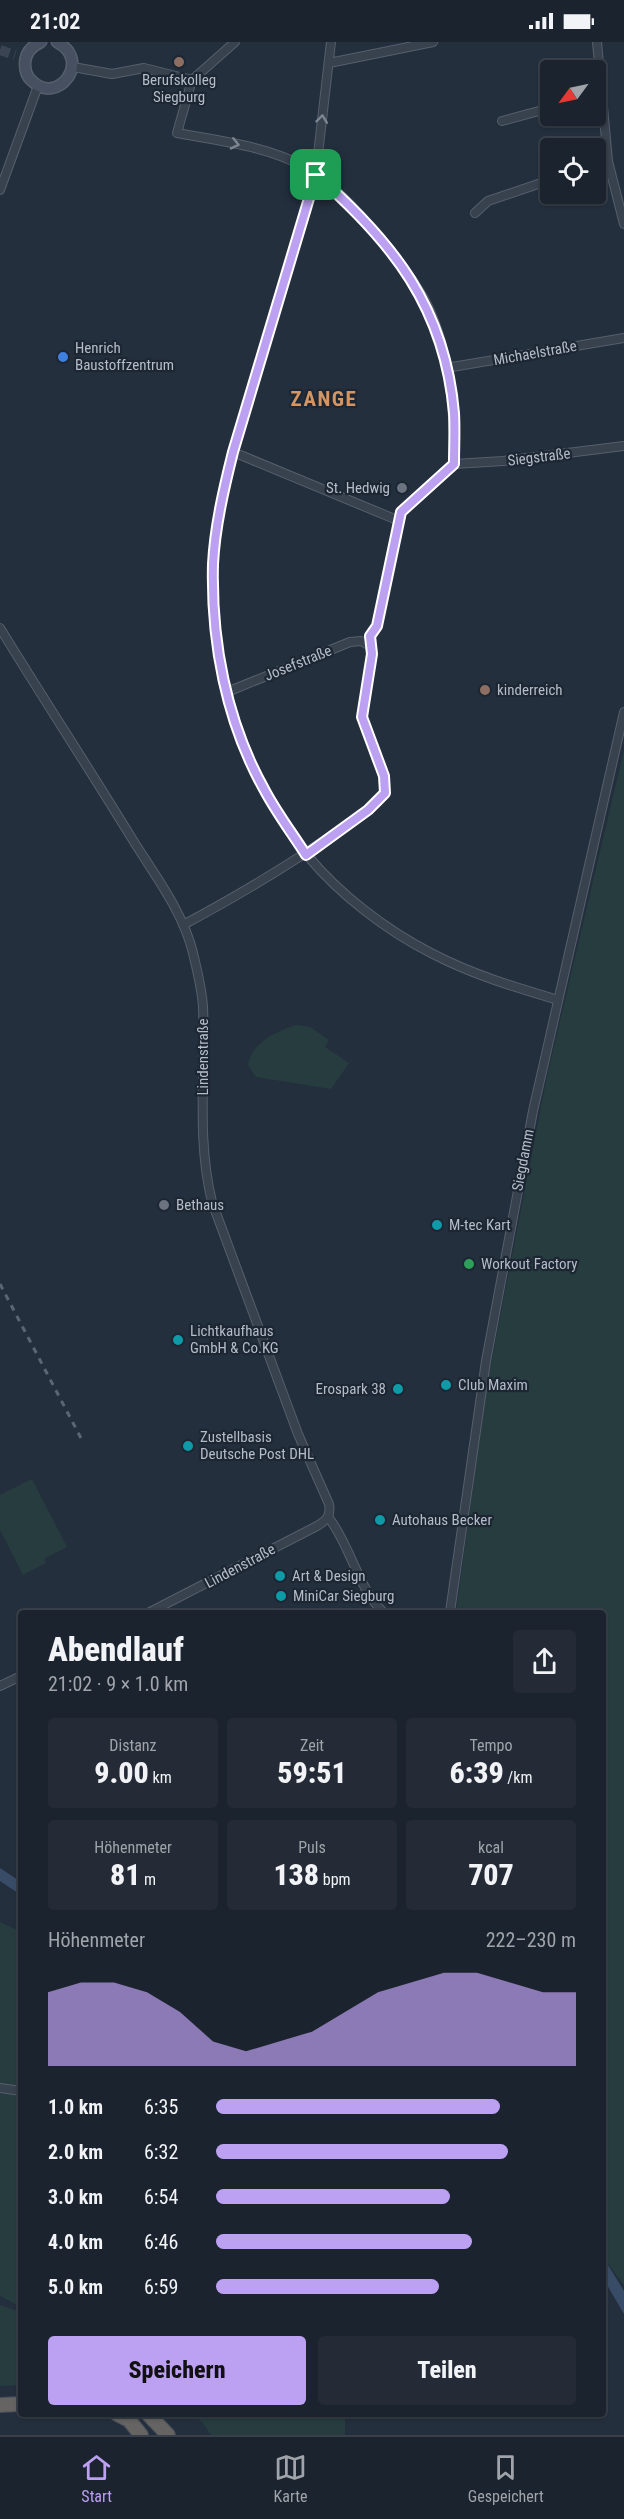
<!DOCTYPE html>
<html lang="de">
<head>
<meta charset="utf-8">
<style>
  body { margin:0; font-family:"Roboto Condensed",sans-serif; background:#242b36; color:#f1f3f6; height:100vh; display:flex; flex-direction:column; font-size:22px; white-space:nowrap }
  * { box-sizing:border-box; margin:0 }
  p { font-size:20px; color:#a0a4aa }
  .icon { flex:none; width:33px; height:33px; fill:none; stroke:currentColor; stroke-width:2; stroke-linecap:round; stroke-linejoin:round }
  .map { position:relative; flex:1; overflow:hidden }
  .sheet { position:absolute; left:18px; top:1568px; width:588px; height:807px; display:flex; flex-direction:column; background:#1b232e; border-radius:6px; box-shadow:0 2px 4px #0004,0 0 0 2px #39404a }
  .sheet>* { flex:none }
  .needle { width:39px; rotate:237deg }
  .tools { position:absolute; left:540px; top:18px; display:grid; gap:12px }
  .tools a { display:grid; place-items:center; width:66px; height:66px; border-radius:6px; background:#1b232e; box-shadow:0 2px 4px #0004,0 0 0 2px #39404a; font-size:30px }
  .pin { position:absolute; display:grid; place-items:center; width:51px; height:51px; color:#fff; margin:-26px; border-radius:12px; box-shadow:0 3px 9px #0006 }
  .round { display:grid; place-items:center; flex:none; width:63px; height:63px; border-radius:6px; background:#242b36 }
  .overview { display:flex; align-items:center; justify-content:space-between; height:102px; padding:0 30px }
  h1 { font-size:33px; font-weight:800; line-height:45px }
  .metrics { display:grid; grid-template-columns:repeat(3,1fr); gap:9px; height:102px; padding:6px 30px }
  .metrics div { display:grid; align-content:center; border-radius:6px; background:#242b36; text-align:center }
  .metrics b { font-size:30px; font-weight:800 }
  .metrics small { font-size:16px; font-weight:400 }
  .metrics p { font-size:16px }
  .chart { height:168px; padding:12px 30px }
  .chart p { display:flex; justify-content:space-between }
  .chart svg { width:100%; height:108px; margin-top:6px; fill:#bca0f2; opacity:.7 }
  .cta { display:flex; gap:12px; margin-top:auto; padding:12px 30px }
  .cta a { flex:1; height:69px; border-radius:6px; background:#bca0f2; color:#111; font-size:24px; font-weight:800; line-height:69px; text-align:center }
  .cta a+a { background:#242b36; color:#f1f3f6 }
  ul { padding:0 30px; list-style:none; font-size:20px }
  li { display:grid; grid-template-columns:96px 72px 1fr; align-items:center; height:45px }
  li i { height:15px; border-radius:8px; background:#bca0f2 }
  .status { display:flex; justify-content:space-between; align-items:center; height:42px; padding:0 30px; background:#1b232e; direction:ltr }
  .status svg { height:16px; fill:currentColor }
  .dock { display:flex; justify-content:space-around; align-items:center; height:84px; border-top:2px solid #39404a; background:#1b232e; font-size:16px; color:#a0a4aa }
  .dock a { display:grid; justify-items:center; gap:3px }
  .dock .on { color:#bca0f2 }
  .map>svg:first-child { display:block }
  .green { fill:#263c3f }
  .water { fill:#394c67 }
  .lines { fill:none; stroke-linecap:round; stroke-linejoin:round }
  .secondary-tunnel { stroke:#3a4453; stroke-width:10; stroke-dasharray:10 5; stroke-linecap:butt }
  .minor-casing { stroke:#565f6c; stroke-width:10 }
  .secondary-casing { stroke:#565f6c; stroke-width:13 }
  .trunk-casing { stroke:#434c59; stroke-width:16 }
  .minor { stroke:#38414e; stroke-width:8 }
  .secondary { stroke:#465061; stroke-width:10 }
  .trunk { stroke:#656462; stroke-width:14 }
  .rail { stroke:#5a6575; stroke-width:3; stroke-dasharray:6 6; stroke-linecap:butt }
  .oneway { stroke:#7c8592 }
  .route-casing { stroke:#fff; stroke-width:12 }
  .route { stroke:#bca0f2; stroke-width:8 }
  .education-dot { fill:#8d6e63; stroke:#1d2633; stroke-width:2 }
  .shop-dot { fill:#3f7fe0; stroke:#1d2633; stroke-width:2 }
  .worship-dot { fill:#6b7280; stroke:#1d2633; stroke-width:2 }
  .culture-dot { fill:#0f9aa8; stroke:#1d2633; stroke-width:2 }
  .leisure-dot { fill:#2e9e5b; stroke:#1d2633; stroke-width:2 }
  .labels { text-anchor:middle; stroke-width:4.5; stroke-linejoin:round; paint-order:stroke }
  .poi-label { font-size:15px; fill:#b4bcc9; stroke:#1d2633; text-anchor:start }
  .street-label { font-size:15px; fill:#b4bcc9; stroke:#1d2633 }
  .district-label { font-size:21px; font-weight:bold; letter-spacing:1.5px; fill:#d59563; stroke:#1d2633 }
</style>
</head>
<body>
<div class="status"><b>21:02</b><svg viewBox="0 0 49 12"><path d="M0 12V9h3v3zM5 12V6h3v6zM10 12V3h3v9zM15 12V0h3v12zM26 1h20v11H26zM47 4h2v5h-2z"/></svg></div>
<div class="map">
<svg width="624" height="2393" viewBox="0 0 624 2393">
  <rect width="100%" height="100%" fill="#242f3e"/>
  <path class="green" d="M 624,708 L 624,2243 L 603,2215 L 603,1570 L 456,1570 L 487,1342 L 547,1034 Z
    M 296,983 L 310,985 L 329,998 L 325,1005 L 349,1021 L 331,1047 L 256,1035 L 248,1023 C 251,1001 275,990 296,983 Z
    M 32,1437 L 67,1505 L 44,1517 L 46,1521 L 23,1533 L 0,1488 L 0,1453 Z
    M 0,1880 L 21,1890 L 21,2265 L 0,2254 Z
    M 0,2263 L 21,2270 L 21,2343 L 0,2344 Z
    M 192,2372 L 345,2372 L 345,2393 L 211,2393 L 203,2381 Z"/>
  <path class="water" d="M 0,1826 L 21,1840 L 21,1853 L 0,1839 Z
    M 603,2215 L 624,2249 L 624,2272 L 603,2236 Z"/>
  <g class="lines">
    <path class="secondary-tunnel" d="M 0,8 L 15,13"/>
    <defs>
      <path id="minor" d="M 331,0 L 315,138 L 233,410 C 224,446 215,484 213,521 C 209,614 235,706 286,783 C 293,793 299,804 307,813 C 339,852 386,888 431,911 C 471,932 514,945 558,958
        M 597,0 L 608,119 L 624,182
        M 329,21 L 433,0
        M 73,25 L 112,32 L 144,26 L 192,38
        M 502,79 L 550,66
        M 596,123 L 608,119
        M 0,148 L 38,44
        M 475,171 L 488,159 L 550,138
        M 446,326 L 624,296
        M 233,410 L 397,478
        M 455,422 L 503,419 L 624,404
        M 0,586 C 43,656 88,725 131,795 C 153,831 183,869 193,911 C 197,928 202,947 203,965 C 206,1030 196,1095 212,1160 L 298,1392 L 329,1462 C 331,1474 327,1478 317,1484 L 150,1570
        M 227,650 L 350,600 L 361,599 L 370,604
        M 183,883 C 239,853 290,823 342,786 C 356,776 376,766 385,751 L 384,734 L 362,674 L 372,612 L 370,594 L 377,584 L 401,470 L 455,422 C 454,368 450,305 424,257 C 409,230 389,206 369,183 C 354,166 326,136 305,125 C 267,104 220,99 177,91 L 192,38 L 235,0
        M 329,1476 C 351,1505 357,1544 383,1570
        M 450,1570 L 486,1319 L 533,1069 L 624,670
        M 0,1644 L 21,1634
        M 0,2046 L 21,2049"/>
      <path id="secondary" d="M 41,0 C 32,4 25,11 25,22 C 25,28 27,35 32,39 C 57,64 93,19 57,0"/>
      <path id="trunk" d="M 0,2363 L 21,2362
        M 117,2372 L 129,2378 L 141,2393
        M 148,2372 L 168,2393"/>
    </defs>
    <use href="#minor" class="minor-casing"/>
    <use href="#secondary" class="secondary-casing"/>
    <use href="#trunk" class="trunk-casing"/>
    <use href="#minor" class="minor"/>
    <use href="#secondary" class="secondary"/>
    <use href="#trunk" class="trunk"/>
    <path class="rail" d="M 0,1242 L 82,1398"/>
  </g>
  <defs><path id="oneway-chevron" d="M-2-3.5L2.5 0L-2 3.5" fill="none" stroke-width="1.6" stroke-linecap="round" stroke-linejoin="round" transform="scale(1.5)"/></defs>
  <g class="oneway">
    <use href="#oneway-chevron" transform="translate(322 77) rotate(-83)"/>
    <use href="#oneway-chevron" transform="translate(235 102) rotate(13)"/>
  </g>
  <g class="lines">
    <defs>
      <path id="route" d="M 316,133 C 393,200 445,266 454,371 C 455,388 454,405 454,422 L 401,470 L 377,584 L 370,594 L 372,612 L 362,675 L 384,734 L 385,751 L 368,768 L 306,813 C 292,791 276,770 264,747 C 226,679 211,599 213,522 C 215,484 224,446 233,410 Z"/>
    </defs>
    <use href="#route" class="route-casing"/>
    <use href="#route" class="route"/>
  </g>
  <g class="education-dot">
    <circle cx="179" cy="20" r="6"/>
    <circle cx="485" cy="648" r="6"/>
  </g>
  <circle class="shop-dot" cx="63" cy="315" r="6"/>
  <g class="worship-dot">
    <circle cx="402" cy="446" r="6"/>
    <circle cx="164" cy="1163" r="6"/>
  </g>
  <g class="culture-dot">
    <circle cx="437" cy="1183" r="6"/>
    <circle cx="178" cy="1298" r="6"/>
    <circle cx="446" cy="1343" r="6"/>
    <circle cx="398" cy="1347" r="6"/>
    <circle cx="188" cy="1404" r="6"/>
    <circle cx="380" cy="1478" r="6"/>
    <circle cx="280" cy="1534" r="6"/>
    <circle cx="281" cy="1554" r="6"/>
  </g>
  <circle class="leisure-dot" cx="469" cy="1222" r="6"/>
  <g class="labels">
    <g class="poi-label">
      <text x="179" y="43" text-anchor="middle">Berufskolleg<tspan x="179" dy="17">Siegburg</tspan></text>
      <text x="75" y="311">Henrich<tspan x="75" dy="17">Baustoffzentrum</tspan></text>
      <text x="390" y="451" text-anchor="end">St. Hedwig</text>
      <text x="497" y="653">kinderreich</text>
      <text x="176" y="1168">Bethaus</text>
      <text x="449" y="1188">M-tec Kart</text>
      <text x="481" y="1227">Workout Factory</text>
      <text x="190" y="1294">Lichtkaufhaus<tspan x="190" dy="17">GmbH &amp; Co.KG</tspan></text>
      <text x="458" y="1348">Club Maxim</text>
      <text x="386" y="1352" text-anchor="end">Erospark 38</text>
      <text x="200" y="1400">Zustellbasis<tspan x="200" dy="17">Deutsche Post DHL</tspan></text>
      <text x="392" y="1483">Autohaus Becker</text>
      <text x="292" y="1539">Art &amp; Design</text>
      <text x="293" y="1559">MiniCar Siegburg</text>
    </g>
    <g class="street-label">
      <text transform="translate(535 311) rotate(-10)" y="5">Michaelstraße</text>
      <text transform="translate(539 415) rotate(-7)" y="5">Siegstraße</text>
      <text transform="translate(298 621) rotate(-22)" y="5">Josefstraße</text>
      <text transform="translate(203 1015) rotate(-90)" y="5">Lindenstraße</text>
      <text transform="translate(523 1118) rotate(-79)" y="5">Siegdamm</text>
      <text transform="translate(240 1524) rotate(-28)" y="5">Lindenstraße</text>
    </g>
    <g class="district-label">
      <text x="324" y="364">ZANGE</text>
    </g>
  </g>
</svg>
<div class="tools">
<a><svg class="needle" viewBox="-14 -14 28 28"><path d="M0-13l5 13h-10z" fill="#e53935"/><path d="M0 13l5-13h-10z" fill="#a0a4aa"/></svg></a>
<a><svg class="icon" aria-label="locate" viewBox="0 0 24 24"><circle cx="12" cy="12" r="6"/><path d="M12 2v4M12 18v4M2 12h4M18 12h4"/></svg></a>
</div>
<div class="pin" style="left:316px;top:133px;background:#1e9e55"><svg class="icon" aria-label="arrive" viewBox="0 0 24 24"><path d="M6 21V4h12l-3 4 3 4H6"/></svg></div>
<section class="sheet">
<div class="overview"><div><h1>Abendlauf</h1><p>21:02 · 9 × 1.0 km</p></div><a class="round"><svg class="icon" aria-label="share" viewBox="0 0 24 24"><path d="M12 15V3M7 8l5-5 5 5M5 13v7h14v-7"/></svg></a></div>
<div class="metrics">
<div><p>Distanz</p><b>9.00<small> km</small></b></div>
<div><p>Zeit</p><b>59:51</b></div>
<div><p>Tempo</p><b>6:39<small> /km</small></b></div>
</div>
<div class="metrics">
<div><p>Höhenmeter</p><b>81<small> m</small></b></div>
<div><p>Puls</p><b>138<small> bpm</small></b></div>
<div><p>kcal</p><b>707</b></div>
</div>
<div class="chart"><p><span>Höhenmeter</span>222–230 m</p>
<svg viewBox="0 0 160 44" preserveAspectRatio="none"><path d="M0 44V14L10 10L20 10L30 14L40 22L50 34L60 38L70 34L80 30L90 22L100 14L110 10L120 6L130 6L140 10L150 14L160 14V44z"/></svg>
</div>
<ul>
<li><b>1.0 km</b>6:35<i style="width:79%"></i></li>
<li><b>2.0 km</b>6:32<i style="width:81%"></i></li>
<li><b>3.0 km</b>6:54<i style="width:65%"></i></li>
<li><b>4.0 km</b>6:46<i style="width:71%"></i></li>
<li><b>5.0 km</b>6:59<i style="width:62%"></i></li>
</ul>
<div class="cta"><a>Speichern</a><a>Teilen</a></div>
</section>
</div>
<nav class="dock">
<a class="on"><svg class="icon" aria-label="home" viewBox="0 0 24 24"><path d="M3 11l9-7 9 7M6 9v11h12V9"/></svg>Start</a>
<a><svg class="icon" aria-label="map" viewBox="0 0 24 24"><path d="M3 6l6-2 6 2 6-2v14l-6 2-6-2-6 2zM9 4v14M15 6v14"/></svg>Karte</a>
<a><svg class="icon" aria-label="saved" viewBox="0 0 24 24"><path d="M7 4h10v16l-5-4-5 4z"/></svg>Gespeichert</a>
</nav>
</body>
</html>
